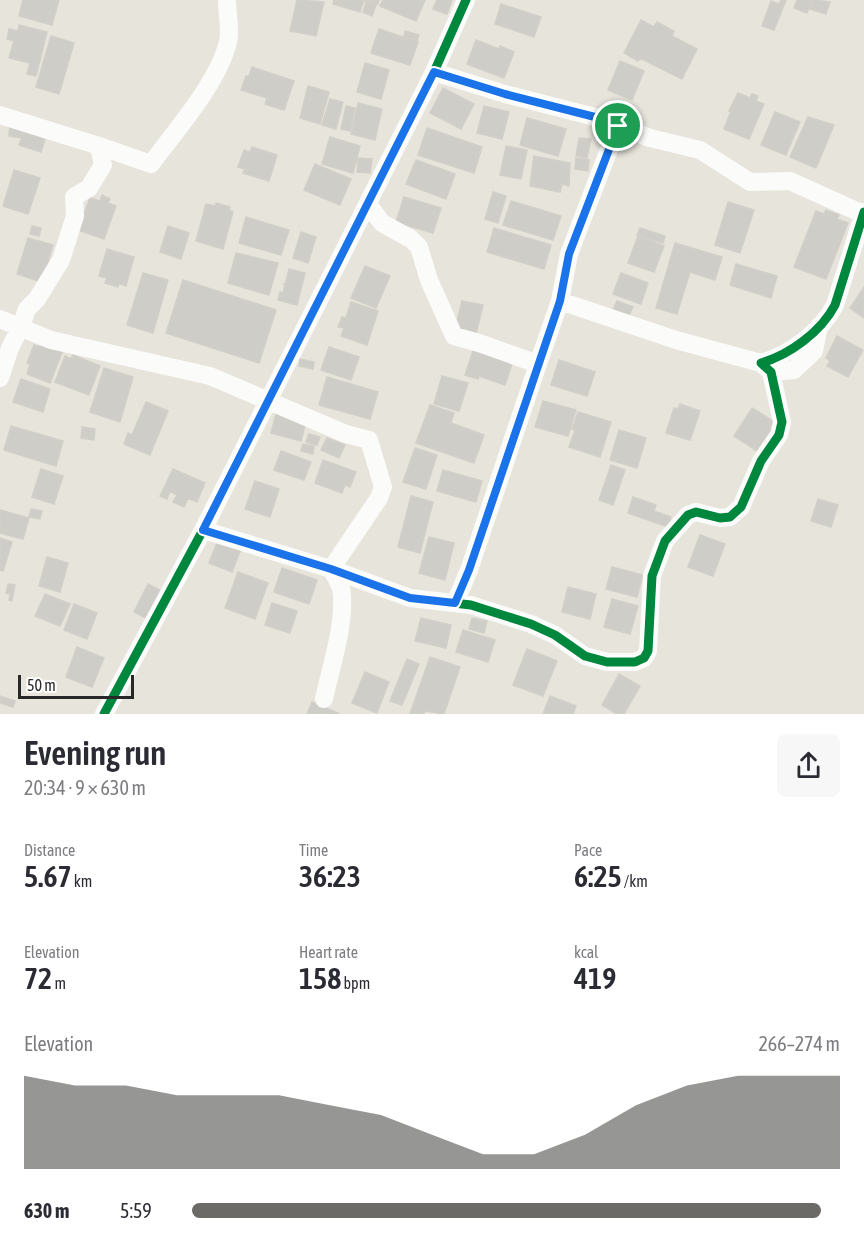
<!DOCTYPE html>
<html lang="en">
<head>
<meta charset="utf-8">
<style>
  body { margin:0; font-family:"Asap Condensed",sans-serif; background:#f7f7f7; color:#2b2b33; height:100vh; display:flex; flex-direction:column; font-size:22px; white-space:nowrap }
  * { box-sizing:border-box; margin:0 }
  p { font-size:20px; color:#7c7c81 }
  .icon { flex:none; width:33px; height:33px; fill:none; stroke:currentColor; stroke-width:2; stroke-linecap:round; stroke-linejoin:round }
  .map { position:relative; height:714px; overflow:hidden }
  .sheet { display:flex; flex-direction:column; background:#fff; flex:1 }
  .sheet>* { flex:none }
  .scale { position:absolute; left:18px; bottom:15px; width:116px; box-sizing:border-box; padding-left:6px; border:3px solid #282828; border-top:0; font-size:16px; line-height:21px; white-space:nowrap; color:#282828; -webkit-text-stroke:4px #fff; paint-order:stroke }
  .pin { position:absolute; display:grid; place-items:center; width:51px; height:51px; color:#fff; margin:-26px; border:3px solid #fff; border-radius:50%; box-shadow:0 2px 6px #0007 }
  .round { display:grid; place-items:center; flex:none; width:63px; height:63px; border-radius:9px; background:#f7f7f7 }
  .head { display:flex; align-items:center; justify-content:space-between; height:102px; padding:0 24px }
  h1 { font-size:33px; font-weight:600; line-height:45px }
  .figures { display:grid; grid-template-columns:repeat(3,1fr); gap:9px; height:102px; padding:6px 24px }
  .figures div { display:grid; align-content:center }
  .figures b { font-size:30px; font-weight:600 }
  .figures small { font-size:16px; font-weight:400 }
  .figures p { font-size:16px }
  .chart { height:168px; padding:12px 24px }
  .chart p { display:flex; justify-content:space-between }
  .chart svg { width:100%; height:108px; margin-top:6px; fill:#6b6a67; opacity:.7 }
  ul { padding:0 24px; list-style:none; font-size:20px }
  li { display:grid; grid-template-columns:96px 72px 1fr; align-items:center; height:45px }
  li i { height:15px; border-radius:8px; background:#6b6a67 }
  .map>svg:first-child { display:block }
  .building { fill:#cfcdc8; stroke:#d2cfc8; stroke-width:1.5 }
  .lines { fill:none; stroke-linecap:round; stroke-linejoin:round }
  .minor { stroke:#fbfbfa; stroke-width:18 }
  .cycleway-casing { stroke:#fff; stroke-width:13 }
  .cycleway { stroke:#00873e; stroke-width:9 }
  .route-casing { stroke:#fff; stroke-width:12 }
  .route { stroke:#1a73e8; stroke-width:8 }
</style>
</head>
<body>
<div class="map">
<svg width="864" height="714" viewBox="0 0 864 714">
  <rect width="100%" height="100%" fill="#e7e4dc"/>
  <path class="building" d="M 23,0 L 59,0 L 52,25 L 19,16 Z
    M 297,0 L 324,2 L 316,36 L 290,31 Z
    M 334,0 L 379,0 L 378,4 L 364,0 L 360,12 L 333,4 Z
    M 383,0 L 425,0 L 416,21 L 380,6 Z
    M 437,0 L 452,0 L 447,14 L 433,9 Z
    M 781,0 L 786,0 L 774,30 L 762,26 L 771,1 L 779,4 Z
    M 797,0 L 812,0 L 807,13 L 794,8 Z
    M 813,0 L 830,2 L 826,14 L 810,9 Z
    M 366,2 L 376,5 L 372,16 L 363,12 Z
    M 501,4 L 541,17 L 534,37 L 495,24 Z
    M 641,20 L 654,27 L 657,22 L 674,31 L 672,36 L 697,49 L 682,79 L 640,58 L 638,61 L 624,53 Z
    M 19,25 L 47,32 L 36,76 L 27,74 L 30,63 L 9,58 L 14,41 L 7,39 L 9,29 L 18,31 Z
    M 379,29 L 418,42 L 410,65 L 371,53 Z
    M 405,31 L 419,35 L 417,40 L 404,37 Z
    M 51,36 L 74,43 L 59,94 L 36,87 Z
    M 476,40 L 499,49 L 500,46 L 514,52 L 504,78 L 467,64 Z
    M 620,61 L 644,71 L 632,100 L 608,90 Z
    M 365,63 L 389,70 L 381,99 L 357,92 Z
    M 252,67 L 294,81 L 284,110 L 265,104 L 267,98 L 241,90 L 246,76 L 249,76 Z
    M 308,86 L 329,92 L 320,124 L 300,118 Z
    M 443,88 L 474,104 L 461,129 L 430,113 Z
    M 738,93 L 750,98 L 752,94 L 758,96 L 756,101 L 764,104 L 749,139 L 724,129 L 731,111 L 729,111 Z
    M 330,99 L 343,102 L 336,129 L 322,125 Z
    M 358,103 L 382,109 L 375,140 L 351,134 Z
    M 346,106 L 355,108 L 350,131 L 341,129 Z
    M 484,106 L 509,112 L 502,139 L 477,133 Z
    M 775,112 L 800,122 L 786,155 L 761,145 Z
    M 808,117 L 834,125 L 816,168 L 790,157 Z
    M 527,118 L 566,129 L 558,156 L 520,145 Z
    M 10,125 L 23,128 L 21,138 L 9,136 Z
    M 427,128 L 482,147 L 474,173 L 418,155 Z
    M 24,132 L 45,139 L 41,152 L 19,145 Z
    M 330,137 L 360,146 L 353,173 L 322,164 Z
    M 579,138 L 591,139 L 587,158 L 576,156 Z
    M 506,146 L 527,150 L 521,179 L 500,175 Z
    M 252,147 L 277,155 L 269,181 L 243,173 L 245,169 L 238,167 L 244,150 L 250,152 Z
    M 534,156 L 570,163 L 569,186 L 562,184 L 560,192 L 530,186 Z
    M 358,158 L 372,159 L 370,173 L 357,172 Z
    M 576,158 L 589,160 L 588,171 L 575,169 Z
    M 416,160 L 455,174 L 446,199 L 406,184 Z
    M 315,164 L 351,179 L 340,205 L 304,190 Z
    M 14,170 L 40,178 L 28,214 L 3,206 Z
    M 493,192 L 506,196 L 498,223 L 485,219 Z
    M 102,195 L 110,199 L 108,203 L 116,206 L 104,239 L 78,230 L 90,198 L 100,201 Z
    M 404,197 L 441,208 L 433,233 L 396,222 Z
    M 511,201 L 561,216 L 553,240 L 503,225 Z
    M 728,202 L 754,210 L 740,253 L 715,245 Z
    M 216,203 L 230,207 L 229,210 L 233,212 L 223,249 L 196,241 L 206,204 L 216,206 Z
    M 826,210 L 839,215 L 837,219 L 848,223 L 826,279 L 794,267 L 816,211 L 824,214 Z
    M 246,217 L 289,230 L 281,255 L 239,243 Z
    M 32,226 L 41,228 L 39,236 L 30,234 Z
    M 168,226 L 189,233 L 181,259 L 160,252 Z
    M 494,228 L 551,245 L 544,269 L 487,252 Z
    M 640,228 L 665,236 L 663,243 L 637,235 Z
    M 301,232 L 316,237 L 308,263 L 293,258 Z
    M 638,236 L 664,246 L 654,272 L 628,263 Z
    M 28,238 L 53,245 L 42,282 L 17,274 Z
    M 675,243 L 722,257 L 715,280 L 690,272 L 677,314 L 656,308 Z
    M 107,249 L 134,257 L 126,286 L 119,283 L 118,287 L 105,283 L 107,278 L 99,276 Z
    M 236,253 L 278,263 L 269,295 L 228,283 Z
    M 736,264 L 777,276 L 771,298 L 730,285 Z
    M 365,266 L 390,276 L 376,308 L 351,298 Z
    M 289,269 L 305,273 L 297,305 L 278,300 L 280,292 L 283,293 L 285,286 L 283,284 L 285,285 Z
    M 143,273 L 168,280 L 153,333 L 127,325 Z
    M 621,273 L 648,283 L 641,304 L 613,294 Z
    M 183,280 L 276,310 L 259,363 L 166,333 Z
    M 864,287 L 864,318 L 850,308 Z
    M 462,301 L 483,305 L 475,338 L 454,333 Z
    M 617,301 L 633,307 L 629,315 L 613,310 Z
    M 351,302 L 378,311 L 367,345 L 341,336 L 344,328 L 338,327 L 342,317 L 346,318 Z
    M 837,336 L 863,350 L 848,377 L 827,366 L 830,361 L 826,358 Z
    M 41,342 L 63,350 L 50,383 L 27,374 L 30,364 L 27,363 L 34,345 L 40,347 Z
    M 329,347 L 359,357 L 351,380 L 321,370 Z
    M 474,348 L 513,361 L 505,385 L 479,376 L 478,379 L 465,375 Z
    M 73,355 L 100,366 L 89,395 L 55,382 L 65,356 L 71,359 Z
    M 300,359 L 314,362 L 313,369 L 299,366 Z
    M 559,360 L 595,372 L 587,396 L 551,385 Z
    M 104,368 L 133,377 L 120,422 L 90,412 Z
    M 442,376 L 468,383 L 459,411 L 434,404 Z
    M 327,377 L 378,392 L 370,419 L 319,405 Z
    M 21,379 L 50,389 L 43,412 L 13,402 Z
    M 543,401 L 576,410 L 568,436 L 535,427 Z
    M 146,402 L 168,411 L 150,455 L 124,444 L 128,433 L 132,435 Z
    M 680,404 L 700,411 L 690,440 L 666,433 L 674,408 L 678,409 Z
    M 430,405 L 454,413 L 451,423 L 484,435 L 474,463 L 416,443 Z
    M 278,407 L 306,421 L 301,441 L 271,433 Z
    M 752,408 L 776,423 L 757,451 L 734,436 Z
    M 578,412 L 611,422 L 600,457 L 569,447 L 575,430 L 572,429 Z
    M 11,426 L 63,441 L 56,466 L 4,450 Z
    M 82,427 L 95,429 L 94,440 L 81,438 Z
    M 619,430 L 646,438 L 637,468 L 610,460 Z
    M 309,434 L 320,437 L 317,445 L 306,442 Z
    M 327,438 L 345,445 L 339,458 L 321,450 Z
    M 303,444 L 314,446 L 313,454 L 301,451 Z
    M 415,448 L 437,455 L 426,489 L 403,482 Z
    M 281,451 L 311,462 L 304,480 L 274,470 Z
    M 323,460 L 356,472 L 350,487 L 345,485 L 342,493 L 315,483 Z
    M 611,465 L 625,470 L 613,505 L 599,500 Z
    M 41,469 L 63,476 L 54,504 L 32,497 Z
    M 173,469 L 205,483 L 197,502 L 188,498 L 184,507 L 173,502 L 177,495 L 170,491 L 167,499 L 160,496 Z
    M 443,470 L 482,481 L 476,502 L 437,491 Z
    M 255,481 L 279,489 L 270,517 L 245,509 Z
    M 411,496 L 433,502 L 420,553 L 398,547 Z
    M 633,497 L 656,505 L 654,511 L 671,517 L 668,527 L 628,513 Z
    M 818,499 L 838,505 L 831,527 L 811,521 Z
    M 31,509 L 42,511 L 40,519 L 29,517 Z
    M 0,510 L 29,518 L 23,539 L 0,533 Z
    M 700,535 L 725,544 L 713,576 L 688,567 Z
    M 429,537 L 454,543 L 445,580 L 419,573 Z
    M 0,538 L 12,542 L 3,571 L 0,570 Z
    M 218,540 L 241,549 L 232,572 L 209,563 Z
    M 47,557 L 68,563 L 60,592 L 39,586 Z
    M 612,567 L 643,575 L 637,597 L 606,589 Z
    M 282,568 L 317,580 L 309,604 L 274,592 Z
    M 238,572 L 268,583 L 255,619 L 225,608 Z
    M 8,584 L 15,585 L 12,601 L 9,600 L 10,594 L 6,593 Z
    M 148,584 L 160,590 L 146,618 L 134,612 Z
    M 568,587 L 596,594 L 590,619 L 562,612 Z
    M 45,594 L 70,604 L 60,626 L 35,616 Z
    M 612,599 L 638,606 L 630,634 L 604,627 Z
    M 272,603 L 297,611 L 290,633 L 265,625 Z
    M 74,604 L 97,613 L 87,639 L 64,630 Z
    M 421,618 L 451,625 L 446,648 L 415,641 Z
    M 472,618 L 487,621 L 484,633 L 469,629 Z
    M 463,630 L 495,640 L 488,662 L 456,652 Z
    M 77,647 L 104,658 L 92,687 L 66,677 Z
    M 527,649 L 557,661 L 543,696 L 513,685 Z
    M 430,657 L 460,667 L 444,714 L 425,711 L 424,714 L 410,714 Z
    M 407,659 L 419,664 L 402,705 L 390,701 Z
    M 365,672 L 389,682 L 377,713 L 352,703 Z
    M 619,674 L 640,686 L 624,714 L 617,714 L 602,705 Z
    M 0,696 L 15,701 L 13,707 L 0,703 Z
    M 550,696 L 576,706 L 573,714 L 543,714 Z
    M 312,702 L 340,714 L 307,714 Z"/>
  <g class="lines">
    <path class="minor" d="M 434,72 L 505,94 L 595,117 L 650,138 L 700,150 L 750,182 L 790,181 L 863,214
      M 0,115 L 99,146
      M 368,204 L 382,223 L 411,239 L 419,247 L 429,280 L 454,336 L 479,343 L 538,364 L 560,301 L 676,340 L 761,363
      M 560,301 L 569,254 L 618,126
      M 0,319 L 51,340 L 210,376 L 346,434 L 369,440 L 383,487 L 379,498 L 331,569 C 336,577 342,586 342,595 C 344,629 331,666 324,699
      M 771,372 L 794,370 L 814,351 L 819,326
      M 0,378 L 10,348 L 21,326 L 27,309 L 37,299 L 61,260 L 75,216 L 74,197 L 89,188 L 103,165 L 99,146 L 151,164 C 176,130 218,83 228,42 C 231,30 227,13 227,0
      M 203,530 L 331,569 L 410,598 L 471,605 L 531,624 L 555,635 L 585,656 L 607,662 L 635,662 L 644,658 L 648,651 L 652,576 L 665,541 L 688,515 L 696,512 L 720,518 L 730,517 L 741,507 L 761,461 L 779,435 L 782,422 L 771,372 L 761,363 C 789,355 821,332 835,305 L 864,212
      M 455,603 L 469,570 L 538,364
      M 104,714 L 203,530 L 434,72 L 466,0"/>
    <defs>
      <path id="cycleway" d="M 203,530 L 331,569 L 410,598 L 471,605 L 531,624 L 555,635 L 585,656 L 607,662 L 635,662 L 644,658 L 648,651 L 652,576 L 665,541 L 688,515 L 696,512 L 720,518 L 730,517 L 741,507 L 761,461 L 779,435 L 782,422 L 771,372 L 761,363 C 789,355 821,332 835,305 L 864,212
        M 104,714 L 203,530 L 434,72 L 466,0"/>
    </defs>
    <use href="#cycleway" class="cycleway-casing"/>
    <use href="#cycleway" class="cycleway"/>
  </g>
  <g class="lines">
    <defs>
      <path id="route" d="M 434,72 L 505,94 L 595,117 L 618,126 L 569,254 L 560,301 L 469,570 L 455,603 L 410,598 L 331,569 L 203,530 Z"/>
    </defs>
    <use href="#route" class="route-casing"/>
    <use href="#route" class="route"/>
  </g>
</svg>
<div class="scale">50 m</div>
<div class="pin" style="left:618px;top:126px;background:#1e9e55"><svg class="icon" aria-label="arrive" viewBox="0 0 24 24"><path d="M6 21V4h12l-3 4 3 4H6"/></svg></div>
</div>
<section class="sheet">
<div class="head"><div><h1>Evening run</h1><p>20:34 · 9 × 630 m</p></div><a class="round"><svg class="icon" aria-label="share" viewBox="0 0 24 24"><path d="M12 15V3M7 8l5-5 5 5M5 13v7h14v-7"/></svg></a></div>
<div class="figures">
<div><p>Distance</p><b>5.67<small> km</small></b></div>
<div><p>Time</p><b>36:23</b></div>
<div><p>Pace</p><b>6:25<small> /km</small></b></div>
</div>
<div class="figures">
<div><p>Elevation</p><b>72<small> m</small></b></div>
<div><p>Heart rate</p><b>158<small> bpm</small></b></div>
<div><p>kcal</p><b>419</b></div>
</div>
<div class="chart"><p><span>Elevation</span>266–274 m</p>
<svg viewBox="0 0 160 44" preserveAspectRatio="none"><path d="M0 44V6L10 10L20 10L30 14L40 14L50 14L60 18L70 22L80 30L90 38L100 38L110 30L120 18L130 10L140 6L150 6L160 6V44z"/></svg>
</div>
<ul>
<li><b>630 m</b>5:59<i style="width:97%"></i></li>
</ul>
</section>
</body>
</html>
